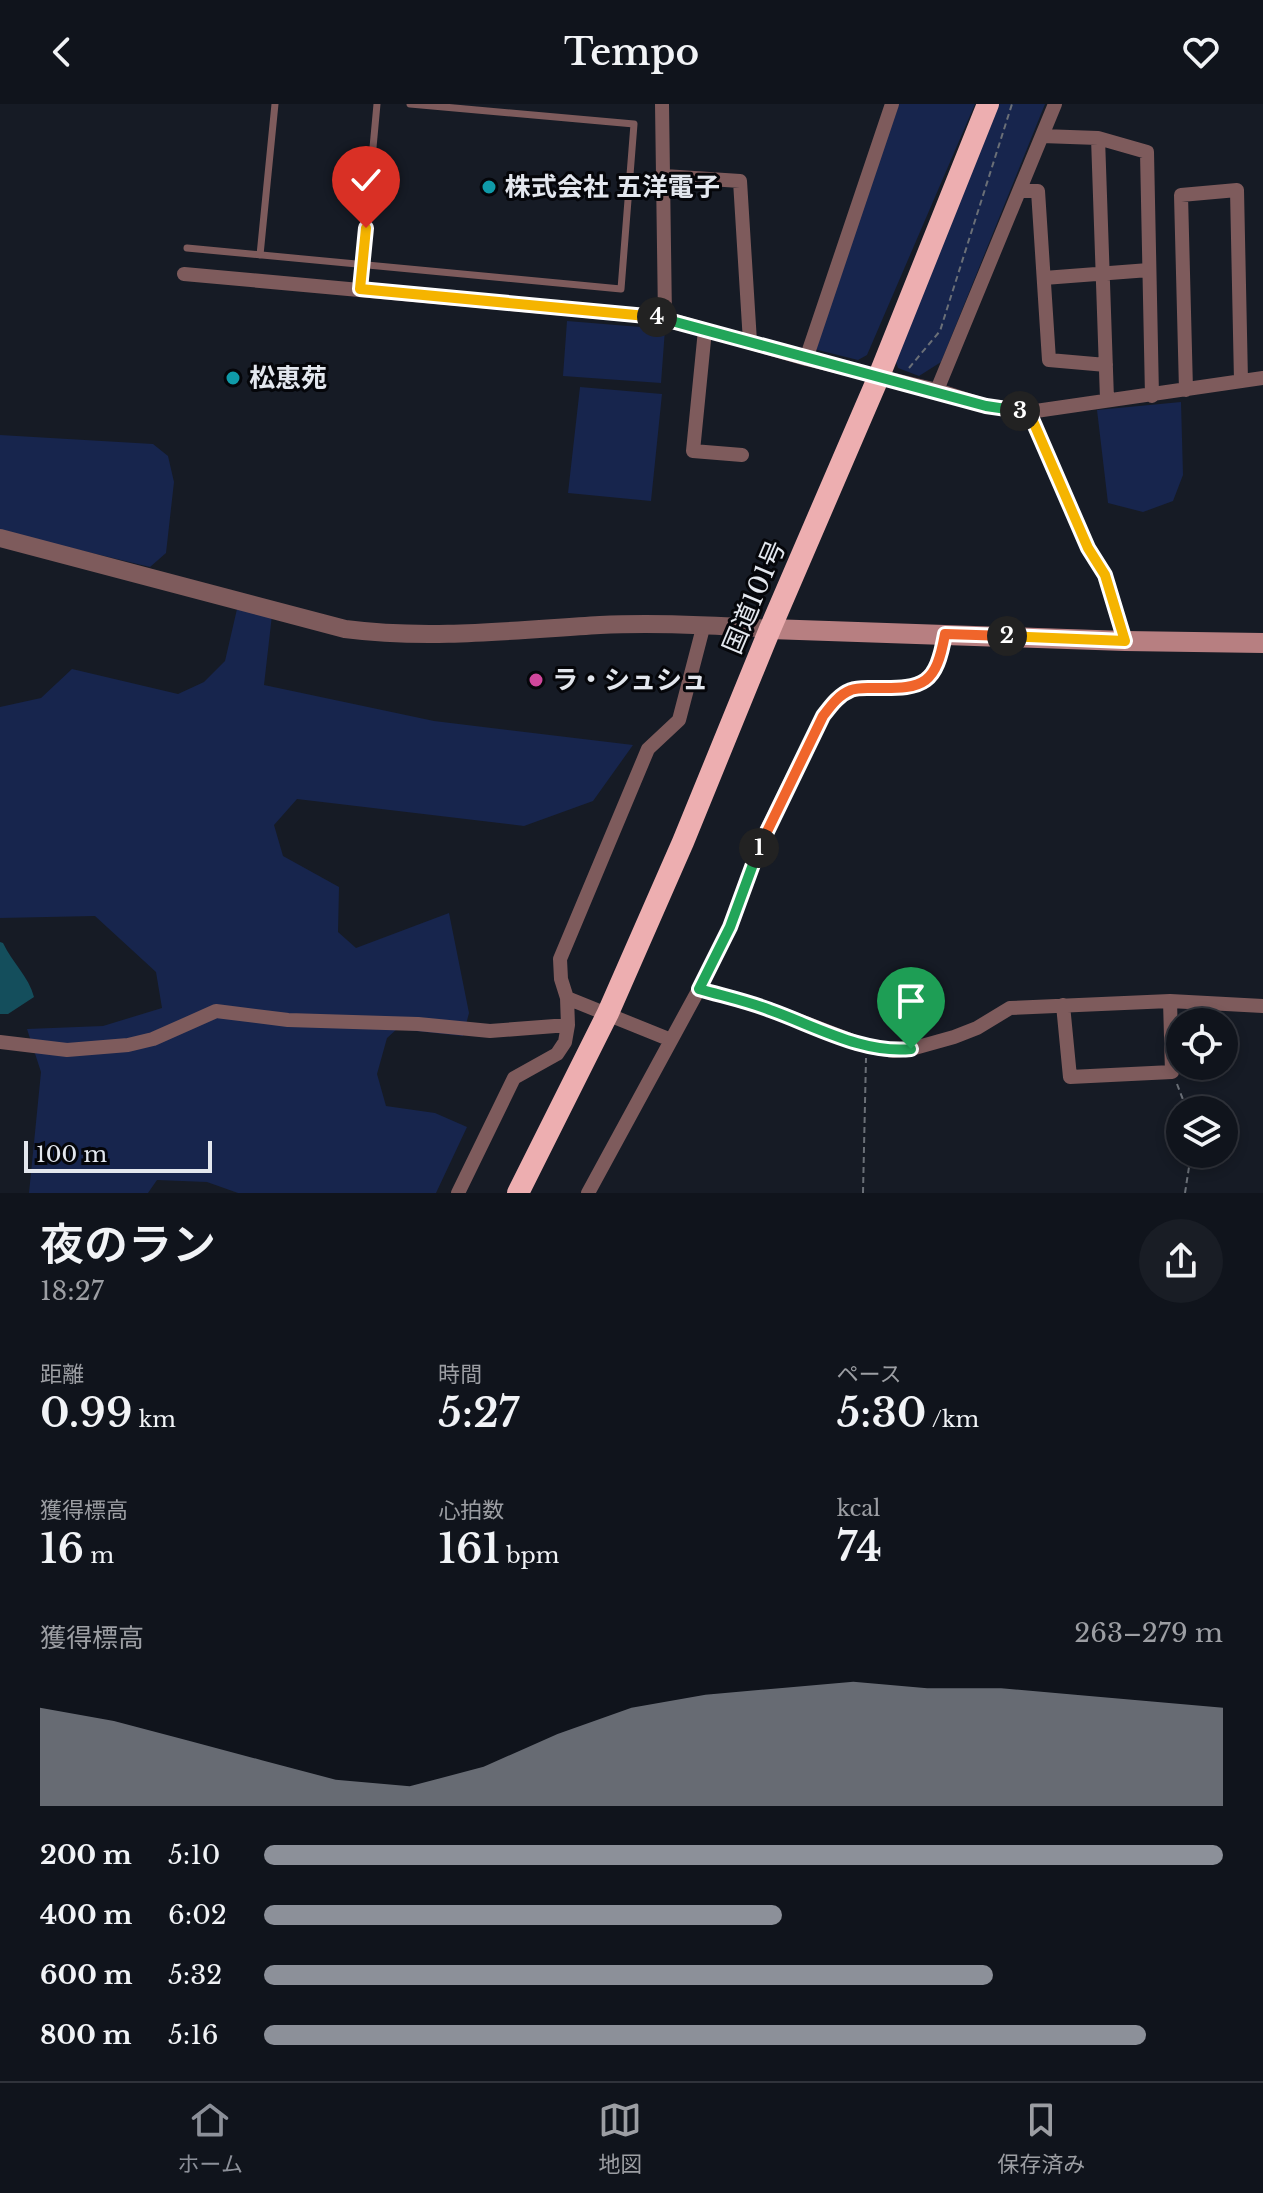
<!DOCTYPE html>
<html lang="ja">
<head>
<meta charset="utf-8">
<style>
  body { margin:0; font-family:"Libre Baskerville","Noto Sans JP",serif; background:#191d25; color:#f1f3f6; height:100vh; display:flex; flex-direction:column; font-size:30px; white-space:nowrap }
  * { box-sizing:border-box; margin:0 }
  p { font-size:26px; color:#9c9ea3 }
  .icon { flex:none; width:44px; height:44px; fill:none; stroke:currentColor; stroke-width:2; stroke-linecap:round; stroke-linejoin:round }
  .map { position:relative; height:1089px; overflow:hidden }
  .side { display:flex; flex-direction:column; background:#10141c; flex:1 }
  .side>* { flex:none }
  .tools { position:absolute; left:1166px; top:904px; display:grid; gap:16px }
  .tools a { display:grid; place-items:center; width:72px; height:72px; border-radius:50%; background:#10141c; box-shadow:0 4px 12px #0003,0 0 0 2px #30333b; font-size:40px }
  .scale { position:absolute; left:24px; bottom:20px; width:188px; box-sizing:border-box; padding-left:8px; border:4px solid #e3e7ee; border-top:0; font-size:22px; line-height:28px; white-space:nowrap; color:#e3e7ee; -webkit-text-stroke:6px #05060a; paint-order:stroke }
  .pin { position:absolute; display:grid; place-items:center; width:68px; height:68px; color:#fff; margin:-82px -34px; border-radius:50% 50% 50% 0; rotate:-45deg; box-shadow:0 0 8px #0007 }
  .pin .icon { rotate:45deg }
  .km { position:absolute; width:40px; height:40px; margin:-20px; border-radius:50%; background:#222; color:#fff; font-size:22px; line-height:40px; text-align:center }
  .round { display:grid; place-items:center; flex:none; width:84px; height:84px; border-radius:42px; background:#191d25 }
  .headline { display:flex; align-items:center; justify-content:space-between; height:136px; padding:0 40px }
  h1 { font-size:44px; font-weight:600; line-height:60px }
  .stats { display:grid; grid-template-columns:repeat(3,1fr); gap:12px; height:136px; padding:8px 40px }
  .stats div { display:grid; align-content:center }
  .stats b { font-size:40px; font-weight:600 }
  .stats small { font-size:22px; font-weight:400 }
  .stats p { font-size:22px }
  .chart { height:224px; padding:16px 40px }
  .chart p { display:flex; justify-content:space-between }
  .chart svg { width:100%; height:144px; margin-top:8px; fill:#8c9099; opacity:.7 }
  ul { padding:0 40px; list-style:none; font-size:26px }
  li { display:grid; grid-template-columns:128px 96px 1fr; align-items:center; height:60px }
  li i { height:20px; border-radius:10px; background:#8c9099 }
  header { display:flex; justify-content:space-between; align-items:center; height:104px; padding:0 40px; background:#10141c; font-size:36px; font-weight:600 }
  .tab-bar { display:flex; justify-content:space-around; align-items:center; height:112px; border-top:2px solid #30333b; background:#10141c; font-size:22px; color:#9c9ea3 }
  .tab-bar a { display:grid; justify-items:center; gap:4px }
  .tab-bar .active { color:#8c9099 }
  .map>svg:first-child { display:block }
  .green { fill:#17254d }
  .water { fill:#144e5c }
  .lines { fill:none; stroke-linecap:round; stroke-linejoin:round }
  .path { stroke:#6a6f77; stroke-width:2; stroke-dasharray:6 4; stroke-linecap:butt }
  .service { stroke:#7e5b5c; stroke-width:7 }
  .minor { stroke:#7e5b5c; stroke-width:14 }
  .tertiary { stroke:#7e5b5c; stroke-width:18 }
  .secondary { stroke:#b77f81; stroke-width:20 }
  .trunk { stroke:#edaeb0; stroke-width:22 }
  .split-1-casing { stroke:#fff; stroke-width:16 }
  .split-2-casing { stroke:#fff; stroke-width:16 }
  .split-3-casing { stroke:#fff; stroke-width:16 }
  .split-4-casing { stroke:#fff; stroke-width:16 }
  .split-5-casing { stroke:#fff; stroke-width:16 }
  .split-1 { stroke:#22a559; stroke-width:10 }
  .split-2 { stroke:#f0652b; stroke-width:10 }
  .split-3 { stroke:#f5b400; stroke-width:10 }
  .split-4 { stroke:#22a559; stroke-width:10 }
  .split-5 { stroke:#f5b400; stroke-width:10 }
  .culture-dot { fill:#0f9aa8; stroke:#05060a; stroke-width:3 }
  .hotel-dot { fill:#d1479c; stroke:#05060a; stroke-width:3 }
  .labels { text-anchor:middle; stroke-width:6; stroke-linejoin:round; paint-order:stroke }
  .poi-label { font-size:26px; font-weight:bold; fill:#e3e7ee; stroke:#05060a; text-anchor:start }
  .street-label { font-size:26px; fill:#e3e7ee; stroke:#05060a }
</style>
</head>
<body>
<header><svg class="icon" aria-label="back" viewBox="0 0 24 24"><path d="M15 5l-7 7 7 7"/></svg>Tempo<svg class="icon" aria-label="heart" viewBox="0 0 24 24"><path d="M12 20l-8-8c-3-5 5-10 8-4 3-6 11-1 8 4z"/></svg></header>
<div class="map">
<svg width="1263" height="1089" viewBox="0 0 1263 1089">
  <rect width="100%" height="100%" fill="#161b25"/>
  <path class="green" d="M 899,0 L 975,0 L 867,251 L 858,256 L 814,245 Z
    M 998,0 L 1045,0 L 941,258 L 919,272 L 898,264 L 895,254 Z
    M 567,217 L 665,225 L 661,279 L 563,272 Z
    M 580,283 L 662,290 L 651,397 L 568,389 Z
    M 1181,298 L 1183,371 L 1173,397 L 1143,408 L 1108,399 L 1097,306 Z
    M 0,331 L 153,340 L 168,352 L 174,378 L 166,449 L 150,463 L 0,427 Z
    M 237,505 L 272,511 L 264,581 L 434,617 L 633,641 L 593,697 L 524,722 L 297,695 L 274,721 L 283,752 L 339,783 L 338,828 L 356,844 L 449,809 L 469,909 L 463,932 L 397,925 L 387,934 L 377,970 L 386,1002 L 435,1009 L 467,1023 L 436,1089 L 238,1089 L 207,1078 L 157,1076 L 148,1089 L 29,1089 L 41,968 L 27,925 L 103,922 L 162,904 L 156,868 L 95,812 L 0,814 L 0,603 L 41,594 L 72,565 L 178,590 L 204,578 L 225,557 Z"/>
  <path class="water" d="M 0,838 L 3,839 C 12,858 29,873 34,893 L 8,910 L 0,910 Z"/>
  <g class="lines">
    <path class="path" d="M 909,264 L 940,227 L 1012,0
      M 1177,980 L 1187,1006
      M 863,1089 L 866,954
      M 1185,1089 L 1191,1050"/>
    <path class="service" d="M 187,144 L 621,185 L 634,20 L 410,0
      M 260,151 L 275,0
      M 360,185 L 377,0"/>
    <path class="minor" d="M 662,0 L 665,214
      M 1042,32 L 1098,34 L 1147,48 L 1152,292
      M 1098,34 L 1107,295
      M 664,72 L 740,77 L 750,238
      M 1020,87 L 1038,87 L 1049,256 L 1106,261
      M 184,170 L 665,214 L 806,255 L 937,286 L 986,302 L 1029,308 L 1263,274
      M 1044,174 L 1149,166
      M 705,226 L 693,347 L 742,351
      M 806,255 L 892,0
      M 937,286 L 1055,0
      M 1186,286 L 1181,91 L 1237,86 L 1241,277
      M 1029,308 L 1088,444 L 1105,471 L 1125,537
      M 699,885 L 766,904 L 866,942 L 894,947 L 911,945 L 954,933 L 977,924 L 1010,904 L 1170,897 L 1263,902
      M 567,894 L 671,936
      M 1063,901 L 1070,973 L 1172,968 L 1170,897
      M 0,938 L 67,946 L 128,941 L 153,935 L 216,907 L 288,916 L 418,920 L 490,927 L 568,921
      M 458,1089 L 514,974 L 557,950 L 565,938 L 568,921 L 567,894 L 561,875 L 560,855 L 648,645 L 679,616 L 704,520
      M 588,1089 L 699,885 L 730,823 L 765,729 L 823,612 C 831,603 838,591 851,586 C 858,583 868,584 876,584 C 925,585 936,580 945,530"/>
    <path class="tertiary" d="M 0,434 L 345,525 C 430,536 515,526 600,521 C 657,518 714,521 770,525"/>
    <path class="secondary" d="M 770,525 L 1125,537 L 1263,539"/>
    <path class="trunk" d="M 518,1089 L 608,909 L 683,738 L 770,525 L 879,272 L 988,0"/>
  </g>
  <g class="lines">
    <defs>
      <path id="split-1" d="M 759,744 L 730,823 L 699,885 C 723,892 747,897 770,906 C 815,922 863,950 911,945"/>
      <path id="split-2" d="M 759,744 L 823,612 C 830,603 838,591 851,586 C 858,583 868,584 876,584 C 925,585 936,580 945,530 L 1007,532"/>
      <path id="split-3" d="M 1007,532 L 1125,537 L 1105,471 L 1088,444 L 1029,308 L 1020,307"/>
      <path id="split-4" d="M 657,213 L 986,302 L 1020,307"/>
      <path id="split-5" d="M 366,124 L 360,185 L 657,213"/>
    </defs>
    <use href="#split-1" class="split-1-casing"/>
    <use href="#split-2" class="split-2-casing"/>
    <use href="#split-3" class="split-3-casing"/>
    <use href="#split-4" class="split-4-casing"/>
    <use href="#split-5" class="split-5-casing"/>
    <use href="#split-1" class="split-1"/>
    <use href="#split-2" class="split-2"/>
    <use href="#split-3" class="split-3"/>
    <use href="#split-4" class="split-4"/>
    <use href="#split-5" class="split-5"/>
  </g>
  <g class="culture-dot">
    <circle cx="489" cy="83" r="8"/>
    <circle cx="233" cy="274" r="8"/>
  </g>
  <circle class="hotel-dot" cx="536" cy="576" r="8"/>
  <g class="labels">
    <g class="poi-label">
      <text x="505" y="92">株式会社 五洋電子</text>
      <text x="249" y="283">松恵苑</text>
      <text x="552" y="585">ラ・シュシュ</text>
    </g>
    <g class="street-label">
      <text transform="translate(754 493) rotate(-67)" y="9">国道101号</text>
    </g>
  </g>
</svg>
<div class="tools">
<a><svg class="icon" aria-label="locate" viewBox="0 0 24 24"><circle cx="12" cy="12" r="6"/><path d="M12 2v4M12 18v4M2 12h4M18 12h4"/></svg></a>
<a><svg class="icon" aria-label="layers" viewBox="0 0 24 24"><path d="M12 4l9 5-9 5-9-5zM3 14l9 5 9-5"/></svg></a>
</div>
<div class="scale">100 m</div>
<div class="pin" style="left:911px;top:945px;background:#1e9e55"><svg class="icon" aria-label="arrive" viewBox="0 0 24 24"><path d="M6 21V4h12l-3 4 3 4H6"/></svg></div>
<div class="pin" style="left:366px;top:124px;background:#d93025"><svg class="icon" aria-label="check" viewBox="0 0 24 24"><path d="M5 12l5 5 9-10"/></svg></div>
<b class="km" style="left:759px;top:744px">1</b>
<b class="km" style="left:1007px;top:532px">2</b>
<b class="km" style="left:1020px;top:307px">3</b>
<b class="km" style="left:657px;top:213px">4</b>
</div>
<section class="side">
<div class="headline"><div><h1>夜のラン</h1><p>18:27</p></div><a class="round"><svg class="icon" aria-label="share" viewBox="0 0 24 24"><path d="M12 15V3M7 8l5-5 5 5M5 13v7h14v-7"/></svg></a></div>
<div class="stats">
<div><p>距離</p><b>0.99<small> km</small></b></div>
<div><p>時間</p><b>5:27</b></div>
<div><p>ペース</p><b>5:30<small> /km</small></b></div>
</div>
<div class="stats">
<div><p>獲得標高</p><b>16<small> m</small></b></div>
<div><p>心拍数</p><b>161<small> bpm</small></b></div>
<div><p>kcal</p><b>74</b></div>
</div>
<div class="chart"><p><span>獲得標高</span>263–279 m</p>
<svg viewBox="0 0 160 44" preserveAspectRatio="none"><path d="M0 44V14L10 18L20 24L30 30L40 36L50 38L60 32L70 22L80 14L90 10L100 8L110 6L120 8L130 8L140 10L150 12L160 14V44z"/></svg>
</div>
<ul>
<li><b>200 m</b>5:10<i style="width:100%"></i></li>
<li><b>400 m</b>6:02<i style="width:54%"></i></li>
<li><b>600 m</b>5:32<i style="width:76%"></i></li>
<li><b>800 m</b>5:16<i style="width:92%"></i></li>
</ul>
</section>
<nav class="tab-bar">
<a class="active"><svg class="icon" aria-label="home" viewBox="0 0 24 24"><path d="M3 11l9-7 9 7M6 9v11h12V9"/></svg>ホーム</a>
<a><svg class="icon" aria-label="map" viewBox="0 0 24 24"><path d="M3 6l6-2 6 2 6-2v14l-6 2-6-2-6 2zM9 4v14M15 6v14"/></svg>地図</a>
<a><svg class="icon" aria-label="saved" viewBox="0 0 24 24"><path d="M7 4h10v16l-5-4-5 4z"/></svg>保存済み</a>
</nav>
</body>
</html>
